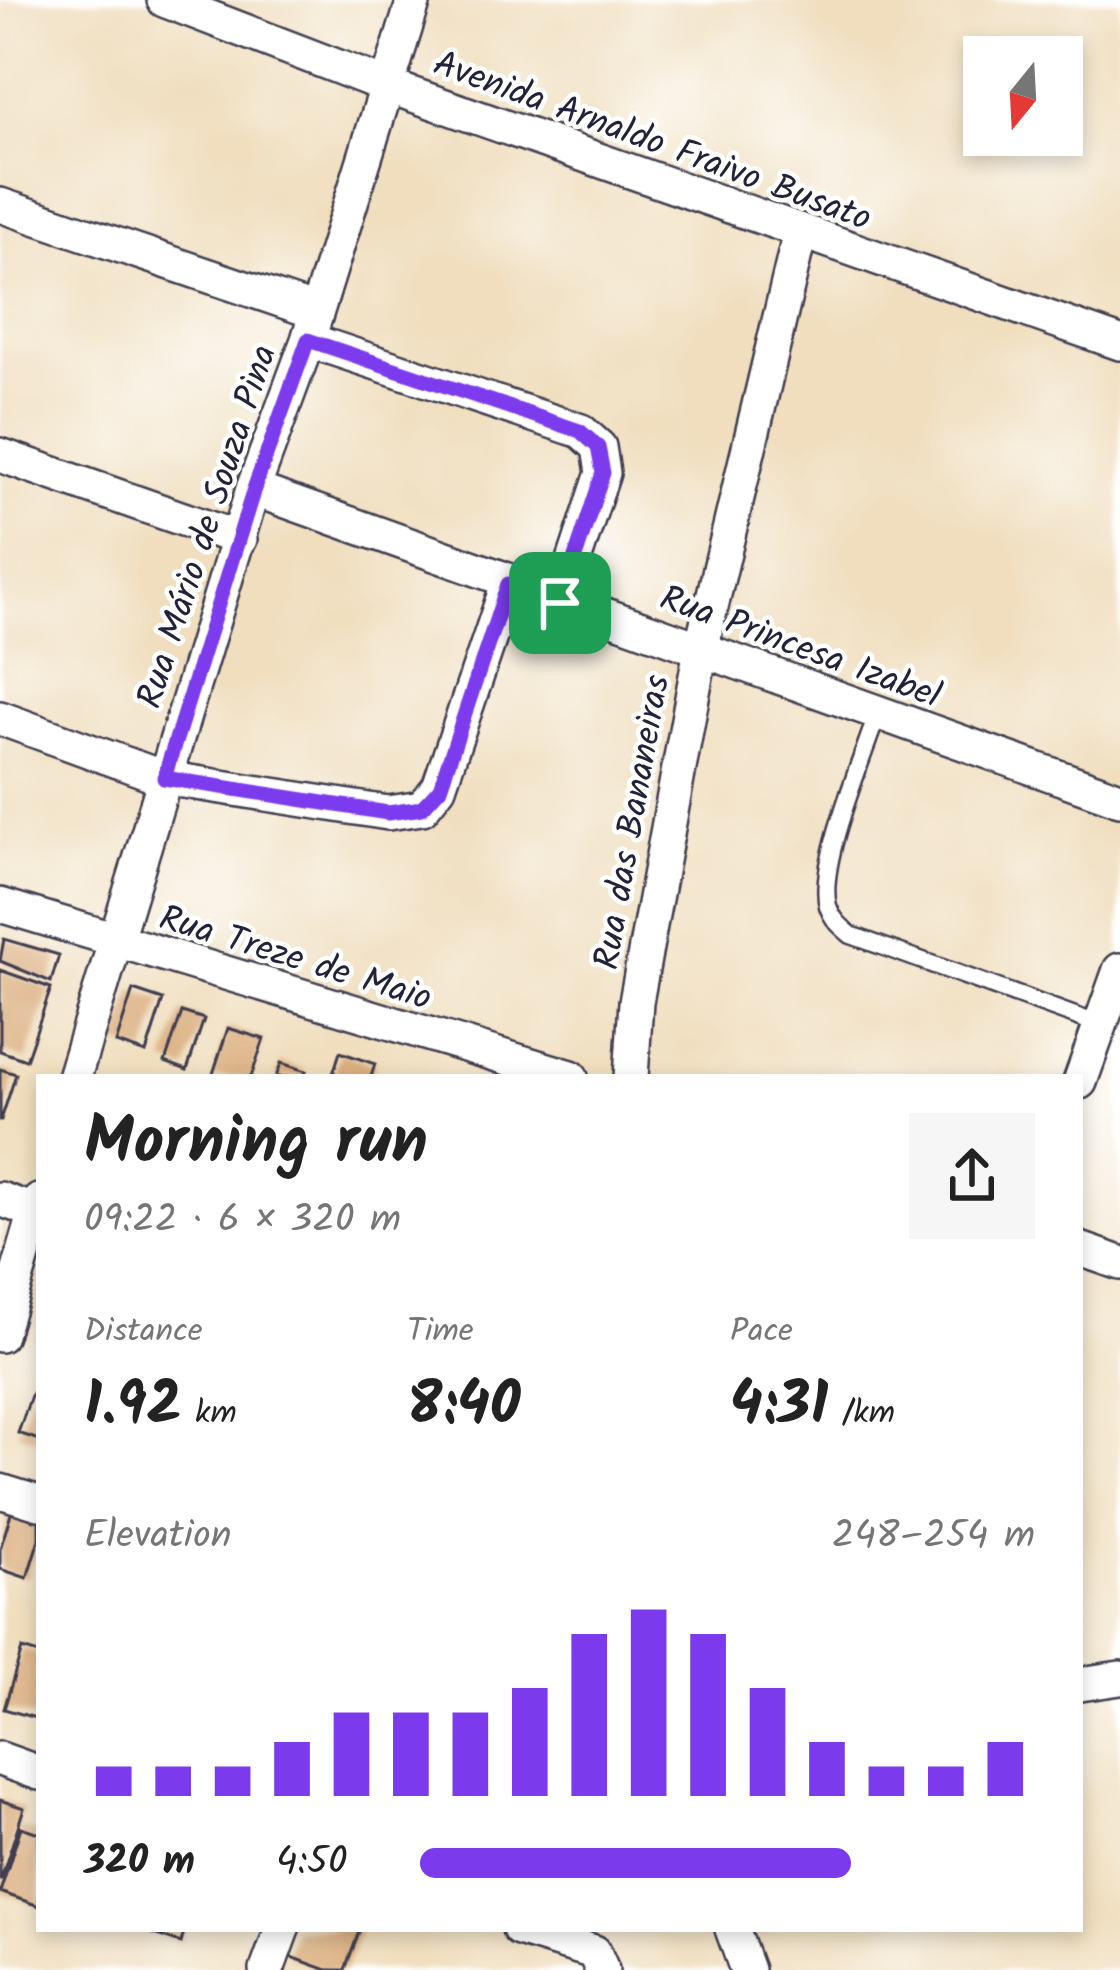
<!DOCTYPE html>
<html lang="en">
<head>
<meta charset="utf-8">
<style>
  body { margin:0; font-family:Kalam,sans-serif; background:#f6f6f6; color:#222; height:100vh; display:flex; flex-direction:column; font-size:45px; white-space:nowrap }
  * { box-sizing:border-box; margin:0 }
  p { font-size:39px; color:#767676 }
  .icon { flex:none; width:66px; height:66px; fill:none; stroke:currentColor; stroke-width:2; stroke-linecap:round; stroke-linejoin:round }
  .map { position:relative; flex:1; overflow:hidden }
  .panel { position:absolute; left:36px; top:1074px; width:1047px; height:858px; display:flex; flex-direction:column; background:#fff; border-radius:0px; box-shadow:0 6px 18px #0003 }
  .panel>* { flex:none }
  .needle { width:78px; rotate:198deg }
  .tools { position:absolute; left:963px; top:36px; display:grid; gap:24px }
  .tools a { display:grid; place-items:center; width:120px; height:120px; border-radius:0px; background:#fff; box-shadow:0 6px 18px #0003; font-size:60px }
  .pin { position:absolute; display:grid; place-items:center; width:102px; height:102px; color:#fff; margin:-51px; border-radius:24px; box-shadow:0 6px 18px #0006 }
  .round { display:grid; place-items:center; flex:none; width:126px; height:126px; border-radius:0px; background:#f6f6f6 }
  .overview { display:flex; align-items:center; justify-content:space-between; height:204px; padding:0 48px }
  h1 { font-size:66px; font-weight:600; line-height:90px }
  .stats { display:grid; grid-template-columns:repeat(3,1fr); gap:18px; height:204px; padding:12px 48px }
  .stats div { display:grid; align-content:center }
  .stats b { font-size:60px; font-weight:600 }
  .stats small { font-size:33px; font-weight:400 }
  .stats p { font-size:33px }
  .chart { height:336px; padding:24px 48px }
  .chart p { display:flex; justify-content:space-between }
  .chart svg { width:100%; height:216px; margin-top:12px; stroke:#7c3aed; stroke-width:6 }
  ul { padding:0 48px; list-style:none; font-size:39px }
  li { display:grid; grid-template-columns:192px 144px 1fr; align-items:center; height:90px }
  li i { height:30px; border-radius:15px; background:#7c3aed }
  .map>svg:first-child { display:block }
  .building { fill:#dbaf7f }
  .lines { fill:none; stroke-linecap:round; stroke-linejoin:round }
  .service-casing { stroke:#413e4f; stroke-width:21 }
  .minor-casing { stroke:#413e4f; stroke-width:38 }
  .service { stroke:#fff; stroke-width:16 }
  .minor { stroke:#fff; stroke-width:33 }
  .route-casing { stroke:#fff; stroke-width:24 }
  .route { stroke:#7c3aed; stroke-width:15 }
  .labels { text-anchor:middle; stroke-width:9; stroke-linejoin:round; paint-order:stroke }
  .street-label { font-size:36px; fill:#22223b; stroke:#fff }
</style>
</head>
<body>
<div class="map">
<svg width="1120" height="1970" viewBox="0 0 1120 1970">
  <rect width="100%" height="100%" fill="#fff"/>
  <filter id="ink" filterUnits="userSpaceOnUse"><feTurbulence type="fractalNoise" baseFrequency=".00833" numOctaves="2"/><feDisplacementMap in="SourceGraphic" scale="24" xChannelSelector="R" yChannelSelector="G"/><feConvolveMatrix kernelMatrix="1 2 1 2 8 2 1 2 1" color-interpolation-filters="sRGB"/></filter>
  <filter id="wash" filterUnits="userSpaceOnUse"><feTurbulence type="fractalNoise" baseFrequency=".004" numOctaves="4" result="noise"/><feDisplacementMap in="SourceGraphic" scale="48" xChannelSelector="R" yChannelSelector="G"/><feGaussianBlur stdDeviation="2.7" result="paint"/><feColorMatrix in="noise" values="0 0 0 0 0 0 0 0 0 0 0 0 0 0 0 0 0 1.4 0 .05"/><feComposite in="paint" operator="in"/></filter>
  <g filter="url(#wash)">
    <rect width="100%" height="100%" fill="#f0debe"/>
    <g id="blocks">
      <path class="building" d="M 4,939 L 59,955 L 51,982 L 0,961 Z
        M 0,970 L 51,988 L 26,1060 L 0,1051 Z
        M 133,990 L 163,1000 L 146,1053 L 116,1043 Z
        M 182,1012 L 204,1019 L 187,1070 L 165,1062 Z
        M 228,1028 L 264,1039 L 251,1077 L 212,1077 Z
        M 340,1052 L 375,1064 L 371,1077 L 332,1077 Z
        M 281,1063 L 306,1071 L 304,1077 L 276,1077 Z
        M 0,1069 L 16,1074 L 1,1120 L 0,1120 Z
        M 32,1393 L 39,1396 L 39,1440 L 18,1433 Z
        M 14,1504 L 39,1512 L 39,1539 L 27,1578 L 0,1569 L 0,1549 Z
        M 22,1649 L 39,1654 L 39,1719 L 4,1709 Z
        M 0,1800 L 24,1808 L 1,1879 L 0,1879 Z
        M 21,1827 L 39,1833 L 39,1906 L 0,1892 Z
        M 139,1929 L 185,1929 L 181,1943 Z
        M 295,1929 L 360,1929 L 345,1970 L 327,1970 L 286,1955 Z"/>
    </g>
  </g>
  <g filter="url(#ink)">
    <use href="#blocks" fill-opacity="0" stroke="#413e4f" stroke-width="3"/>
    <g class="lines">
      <defs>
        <path id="service" d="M 877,715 C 863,758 817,865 828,906 C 832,919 840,926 851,935 L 1100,1025"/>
        <path id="minor" d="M 164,0 L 385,85 L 1120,343
          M 0,205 L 313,311
          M 308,340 L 581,431 L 599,447 L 603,473 L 560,603
          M 0,455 L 240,539
          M 253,489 L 1120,799
          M 0,718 L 164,778 L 388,813 L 422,808 L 439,787 L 508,584
          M 0,905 L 571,1077
          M 74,1077 L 253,489 L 308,340 L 414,0
          M 631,1077 L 636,1002 L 701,649 L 800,233
          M 1080,1082 L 1120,970
          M 0,1199 L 39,1213
          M 1080,1249 L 1120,1263
          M 0,1335 L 39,1201
          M 0,1491 L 39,1503
          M 1080,1684 L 1120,1678
          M 0,1759 L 39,1773
          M 519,1929 L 594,1952 L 602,1970
          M 732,1929 L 747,1970
          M 267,1970 L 282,1929"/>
      </defs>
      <use href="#service" class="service-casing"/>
      <use href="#minor" class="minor-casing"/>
      <use href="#service" class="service"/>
      <use href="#minor" class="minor"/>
    </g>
  </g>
  <g class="lines" filter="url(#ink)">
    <defs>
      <path id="route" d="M 308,340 L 580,431 L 598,447 L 603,473 L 560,603 L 508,584 L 440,788 L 422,808 L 388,813 L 164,778 L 254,489 Z"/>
    </defs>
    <use href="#route" class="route-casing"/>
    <use href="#route" class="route"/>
  </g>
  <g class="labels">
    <g class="street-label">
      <text transform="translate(653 139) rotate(20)" y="13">Avenida Arnaldo Fraivo Busato</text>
      <text transform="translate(205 526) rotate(-72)" y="13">Rua Mário de Souza Pina</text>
      <text transform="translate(801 645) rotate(20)" y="13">Rua Princesa Izabel</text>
      <text transform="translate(630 822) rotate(-80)" y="13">Rua das Bananeiras</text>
      <text transform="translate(296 956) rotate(17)" y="13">Rua Treze de Maio</text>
    </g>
  </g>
</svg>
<div class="tools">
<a><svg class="needle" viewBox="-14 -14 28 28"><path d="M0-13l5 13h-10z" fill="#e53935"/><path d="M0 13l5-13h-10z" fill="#767676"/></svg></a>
</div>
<div class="pin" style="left:560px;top:603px;background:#1e9e55"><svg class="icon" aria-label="arrive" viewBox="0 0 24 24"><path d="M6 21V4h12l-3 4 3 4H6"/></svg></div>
<section class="panel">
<div class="overview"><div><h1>Morning run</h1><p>09:22 · 6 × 320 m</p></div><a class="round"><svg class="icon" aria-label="share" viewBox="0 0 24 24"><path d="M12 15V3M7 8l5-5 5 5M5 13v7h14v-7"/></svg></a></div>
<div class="stats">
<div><p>Distance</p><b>1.92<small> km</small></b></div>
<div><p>Time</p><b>8:40</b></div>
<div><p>Pace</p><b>4:31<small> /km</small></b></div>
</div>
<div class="chart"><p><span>Elevation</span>248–254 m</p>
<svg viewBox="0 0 160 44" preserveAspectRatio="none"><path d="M5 44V38M15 44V38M25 44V38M35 44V33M45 44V27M55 44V27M65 44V27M75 44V22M85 44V11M95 44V6M105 44V11M115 44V22M125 44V33M135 44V38M145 44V38M155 44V33"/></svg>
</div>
<ul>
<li><b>320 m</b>4:50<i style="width:70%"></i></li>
</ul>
</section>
</div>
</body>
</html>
